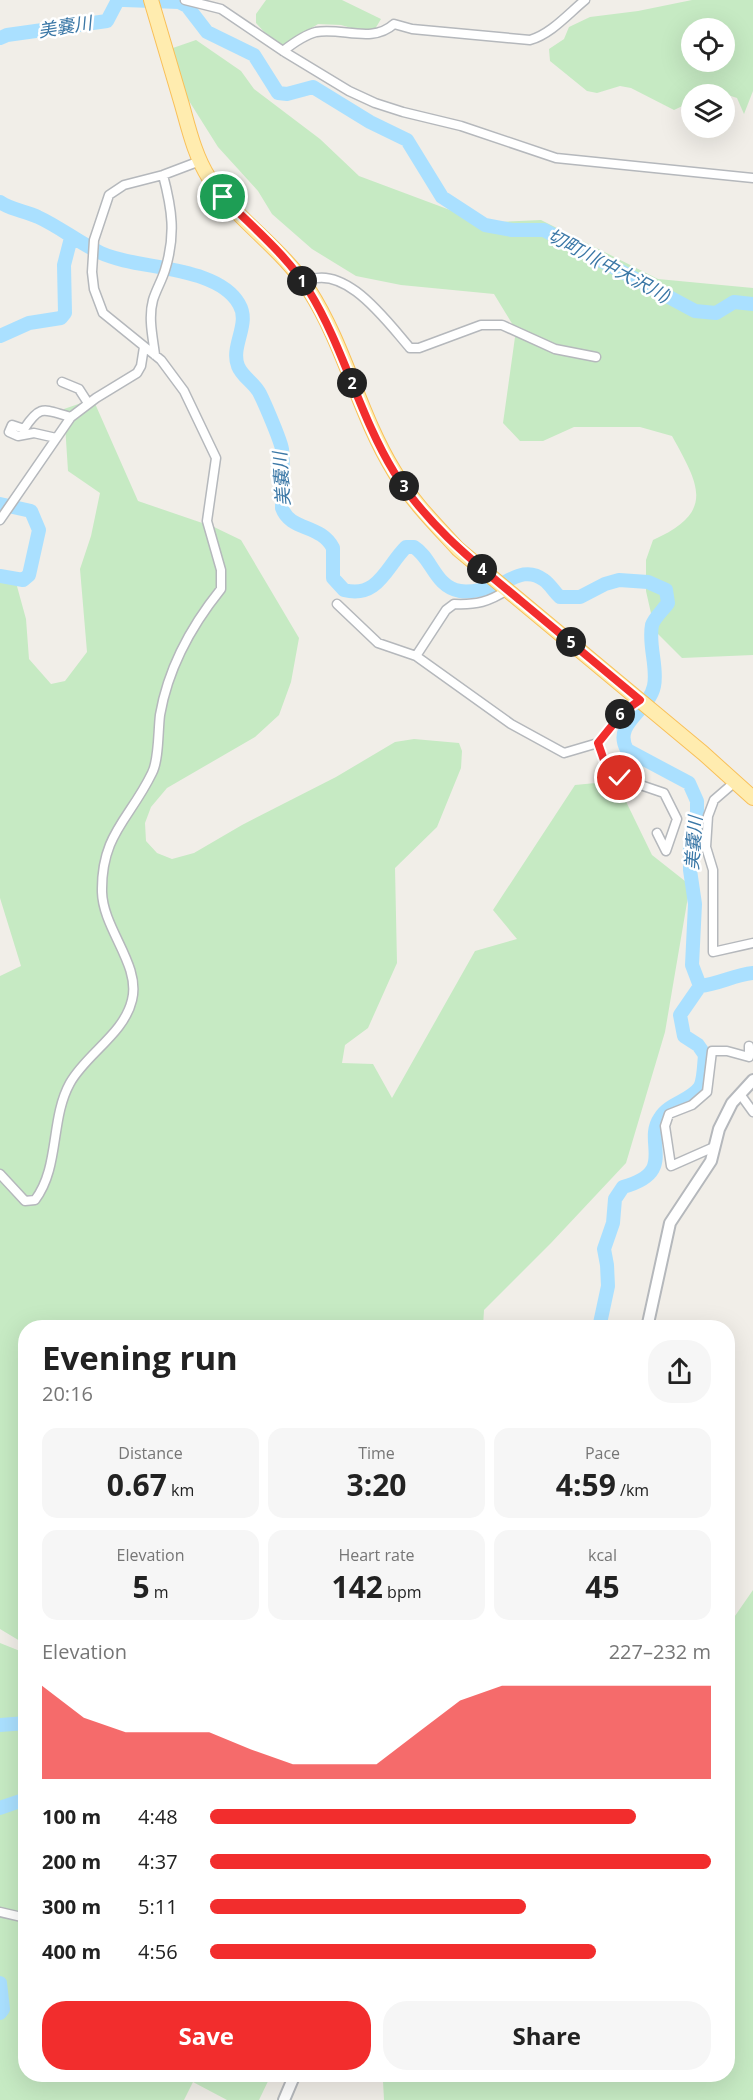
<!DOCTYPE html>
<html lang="en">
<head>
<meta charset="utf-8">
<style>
  body { margin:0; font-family:"Open Sans","Noto Sans JP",sans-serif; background:#f6f6f6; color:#222; height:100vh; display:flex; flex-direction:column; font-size:22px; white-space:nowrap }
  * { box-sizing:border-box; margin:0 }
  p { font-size:20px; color:#767676 }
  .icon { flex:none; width:33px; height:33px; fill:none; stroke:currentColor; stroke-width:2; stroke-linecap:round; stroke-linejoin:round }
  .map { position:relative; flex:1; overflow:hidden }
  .sheet { position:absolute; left:18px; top:1320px; width:717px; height:762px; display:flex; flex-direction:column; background:#fff; border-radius:24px; box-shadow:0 6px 24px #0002 }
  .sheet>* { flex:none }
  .tools { position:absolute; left:681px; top:18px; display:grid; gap:12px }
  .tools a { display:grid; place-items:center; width:54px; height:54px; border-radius:50%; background:#fff; box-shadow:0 6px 24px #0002; font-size:30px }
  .pin { position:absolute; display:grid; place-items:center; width:51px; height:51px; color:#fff; margin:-26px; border:3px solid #fff; border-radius:50%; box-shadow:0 2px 6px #0007 }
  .km { position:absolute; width:30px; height:30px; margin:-15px; border-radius:50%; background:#222; color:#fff; font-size:16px; line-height:30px; text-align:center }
  .round { display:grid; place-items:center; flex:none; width:63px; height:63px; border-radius:24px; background:#f6f6f6 }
  .head { display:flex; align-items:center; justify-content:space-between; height:102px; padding:0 24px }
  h1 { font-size:33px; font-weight:700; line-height:45px }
  .figures { display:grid; grid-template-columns:repeat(3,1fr); gap:9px; height:102px; padding:6px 24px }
  .figures div { display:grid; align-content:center; border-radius:15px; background:#f6f6f6; text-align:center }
  .figures b { font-size:30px; font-weight:700 }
  .figures small { font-size:16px; font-weight:400 }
  .figures p { font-size:16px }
  .chart { height:168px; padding:12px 24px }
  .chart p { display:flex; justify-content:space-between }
  .chart svg { width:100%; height:108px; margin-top:6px; fill:#f22d2d; opacity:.7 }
  .button { display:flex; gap:12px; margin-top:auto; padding:12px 24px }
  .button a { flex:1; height:69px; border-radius:24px; background:#f22d2d; color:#fff; font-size:24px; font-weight:700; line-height:69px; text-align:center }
  .button a+a { background:#f6f6f6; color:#222 }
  ul { padding:0 24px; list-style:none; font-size:20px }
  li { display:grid; grid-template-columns:96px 72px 1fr; align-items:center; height:45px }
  li i { height:15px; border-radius:8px; background:#f22d2d }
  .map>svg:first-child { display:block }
  .green { fill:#c6eac3; fill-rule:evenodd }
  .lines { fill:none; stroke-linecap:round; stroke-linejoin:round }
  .river { stroke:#aae0ff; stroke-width:14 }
  .minor-casing { stroke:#b5b8bc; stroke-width:11 }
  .tertiary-casing { stroke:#b5b8bc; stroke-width:14 }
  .primary-casing { stroke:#f9c059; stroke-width:16 }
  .minor { stroke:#fff; stroke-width:8 }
  .tertiary { stroke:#fff; stroke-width:10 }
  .primary { stroke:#ffecaf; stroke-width:14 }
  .route-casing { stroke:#fff; stroke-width:12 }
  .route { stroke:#f22d2d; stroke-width:8 }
  .labels { text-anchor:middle; stroke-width:5; stroke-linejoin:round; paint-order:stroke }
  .water-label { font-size:18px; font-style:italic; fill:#3a77a6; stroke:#fff }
</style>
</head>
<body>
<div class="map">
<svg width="753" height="2100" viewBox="0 0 753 2100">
  <rect width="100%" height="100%" fill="#f1eee8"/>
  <path class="green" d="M 266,0 L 342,0 L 381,19 L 375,29 L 358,30 L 341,25 L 318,24 L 283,46 L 267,35 L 256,23 L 256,14 Z
    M 692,0 L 753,0 L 753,91 L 744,114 L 737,98 L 722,93 L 713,86 L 703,94 L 692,94 L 691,102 L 674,110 L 631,88 L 620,86 L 597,93 L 587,91 L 550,61 L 549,49 L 564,39 L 569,27 L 590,17 L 638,11 ZM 692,28 L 724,28 L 724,62 L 692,62 Z
    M 196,40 L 241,71 L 254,89 L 320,139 L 359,176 L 466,216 L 499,222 L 541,220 L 658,279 L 753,288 L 753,655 L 682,658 L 655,631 L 646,591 L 646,560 L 653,540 C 716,512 699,485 672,436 L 640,427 L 574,427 L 543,441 L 520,441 L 503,423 L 516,330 L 494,294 L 401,285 L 356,276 L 312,249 L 272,214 L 258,191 L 218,147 L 179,85 L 170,49 Z
    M 93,399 L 138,501 L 214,527 L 241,540 L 299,638 L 291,682 L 279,715 L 255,737 L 167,788 L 151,807 L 145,823 L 146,841 L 157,853 L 172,859 L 194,853 L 242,825 L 336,777 L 395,742 L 414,739 L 459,743 L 462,751 L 461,768 L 437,827 L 395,868 L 397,963 L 368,1028 L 345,1045 L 342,1063 L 373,1064 L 392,1098 L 475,951 L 517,939 L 493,910 L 575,785 L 616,781 L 652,855 L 690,885 L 665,1032 L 626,1163 L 551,1243 L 484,1310 L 483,1327 L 26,1328 L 25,1644 L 0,1629 L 0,976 L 21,966 L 0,898 L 0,579 L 15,579 L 26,619 L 29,659 L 51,684 L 65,681 L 87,652 L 80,569 L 91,536 L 100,493 L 68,471 L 64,409 Z
    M 753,1590 L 753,2100 L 384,2100 L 383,2081 L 367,2075 L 728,2074 L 728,1626 Z
    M 0,1643 L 25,1653 L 26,2074 L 271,2075 L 259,2100 L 227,2100 L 193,2082 L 184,2100 L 0,2100 Z"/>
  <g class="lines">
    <path class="river" d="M 124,0 L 179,2 L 187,6 L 207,32 L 254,55 L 278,93 L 287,94 L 313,87 L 370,122 L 407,140 L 442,197 L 485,225 L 512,230 L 544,230 L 695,311 L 716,313 L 734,302 L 753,304
      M 0,38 L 7,35 L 107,21 L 118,0
      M 0,202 C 11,210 26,211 38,217 C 60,227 79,243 101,253 C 137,270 217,265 239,304 C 251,324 230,346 238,366 C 242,377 255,383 260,394 C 265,404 280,439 282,449 C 284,468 282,488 282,508 C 290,531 321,524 333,548 L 333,578 L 344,590 C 378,599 386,567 406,547 L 414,547 C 432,558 435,587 460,591 C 471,593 491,588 501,584 C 515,577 528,568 544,580 C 550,584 554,592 560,597 L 580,597 L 605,584 L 619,580 L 648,582 L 666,590 L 668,603 C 664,609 654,618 652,625 C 648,645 658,667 654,686 C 649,711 612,723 627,750 L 689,783 L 697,801 L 697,821 L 690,847 L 690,870 L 695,904 L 692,965 L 700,986 C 719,984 734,975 753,973
      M 0,336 L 29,323 L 61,318 L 65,313 L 64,265 L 71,238
      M 0,504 L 31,511 L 39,530 L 29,575 L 23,580 L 0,576
      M 599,1328 L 608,1286 L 607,1265 L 604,1249 L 613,1223 L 615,1199 L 623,1187 C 678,1172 643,1143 660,1118 C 669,1103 690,1101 700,1087 C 704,1080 704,1064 705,1055 L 698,1045 L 684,1036 L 680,1015 L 700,986
      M 0,1725 L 26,1723
      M 0,1808 L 26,1799
      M 0,1983 L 3,2009 L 0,2013"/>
    <defs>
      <path id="minor" d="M 185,0 L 221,9 L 283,51 L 349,91 L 375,103 L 403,112 L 461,126 L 556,158 L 753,178
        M 283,51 C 292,44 304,35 316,32 C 342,27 372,44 394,24 L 412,29 L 530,40 C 551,34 568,14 585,0
        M 303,283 C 343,259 388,323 410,348 L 419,348 L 481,325 L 502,325 L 555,349 L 596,357
        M 155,355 C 153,338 148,318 153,300 C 156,290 162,280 165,270 C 176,235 172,209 163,175
        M 62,382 L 79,389 L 88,403
        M 56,438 L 34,433 L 18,436 L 9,432 L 12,425 L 24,429 C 41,403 44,410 71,417
        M 0,520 L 71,417 L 96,398 L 137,373 L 141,366 L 144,347
        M 337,604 L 378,643 L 416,656 L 511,724 L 564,753 L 598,743 L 623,712 L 640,700
        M 416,656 L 446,610 L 454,604 C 476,605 489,602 507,590
        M 598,743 L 606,766 L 620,778 L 664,793 L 677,819 L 666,851 L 657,833
        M 736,781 L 714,800 L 708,816 L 706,847 L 713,870 L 713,952 L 753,943
        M 740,1094 L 753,1112
        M 714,1147 L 671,1166 L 665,1126 L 669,1114 L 692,1105 L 707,1092 L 712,1051 L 727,1051 L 749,1057 L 749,1046
        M 0,1174 L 25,1201 L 35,1200 C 60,1167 50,1119 70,1083 C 86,1054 124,1034 132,1000 C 141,965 103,929 102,892 C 101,834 130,819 152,773 C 159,760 158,731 160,715 C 168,669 192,625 221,589 L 221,570 L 207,521 L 216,458 L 184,391 L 161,360 L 103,313 L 94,289 L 92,272 L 94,240 L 109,195 L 124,185 L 163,175 L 200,161
        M 0,1912 L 26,1918"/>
      <path id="tertiary" d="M 647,1328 L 670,1223 L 711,1161 L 719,1129 L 732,1103 L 753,1080
        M 284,2100 L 295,2074"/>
      <path id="primary" d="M 151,0 C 161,35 172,70 182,105 C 189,130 195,156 209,178 C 236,220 281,247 309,290 C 345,346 359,414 394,471 C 411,500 435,524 458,549 L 703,753 L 753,798"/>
    </defs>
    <use href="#minor" class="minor-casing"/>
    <use href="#tertiary" class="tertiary-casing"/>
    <use href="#primary" class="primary-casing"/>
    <use href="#minor" class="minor"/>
    <use href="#tertiary" class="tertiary"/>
    <use href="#primary" class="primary"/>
  </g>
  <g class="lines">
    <defs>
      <path id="route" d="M 223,197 C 252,227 287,255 309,291 C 344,348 359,415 394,472 C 427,525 474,562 521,601 C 561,634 600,667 640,700 L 623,712 L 598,743 L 606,766 L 620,778"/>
    </defs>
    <use href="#route" class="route-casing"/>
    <use href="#route" class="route"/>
  </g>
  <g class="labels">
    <g class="water-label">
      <text transform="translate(65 27) rotate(-9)" y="6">美嚢川</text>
      <text transform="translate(609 266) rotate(28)" y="6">切町川(中大沢川)</text>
      <text transform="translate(282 479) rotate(-94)" y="6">美嚢川</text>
      <text transform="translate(694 843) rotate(-86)" y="6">美嚢川</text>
    </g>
  </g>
</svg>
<div class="tools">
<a><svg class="icon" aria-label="locate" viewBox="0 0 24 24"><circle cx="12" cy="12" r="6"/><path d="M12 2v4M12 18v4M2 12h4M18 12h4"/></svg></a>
<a><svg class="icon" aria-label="layers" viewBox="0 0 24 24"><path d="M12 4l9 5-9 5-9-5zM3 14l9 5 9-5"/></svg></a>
</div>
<div class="pin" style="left:223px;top:197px;background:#1e9e55"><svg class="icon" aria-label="arrive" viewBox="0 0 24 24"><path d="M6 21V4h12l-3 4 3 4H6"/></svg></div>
<div class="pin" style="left:620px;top:778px;background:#d93025"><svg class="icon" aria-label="check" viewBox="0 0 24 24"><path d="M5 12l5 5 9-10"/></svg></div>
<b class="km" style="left:302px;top:281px">1</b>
<b class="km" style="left:352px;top:383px">2</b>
<b class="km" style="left:404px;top:486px">3</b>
<b class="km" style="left:482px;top:569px">4</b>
<b class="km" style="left:571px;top:642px">5</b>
<b class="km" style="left:620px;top:714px">6</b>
<section class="sheet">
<div class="head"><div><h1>Evening run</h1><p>20:16</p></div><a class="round"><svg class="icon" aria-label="share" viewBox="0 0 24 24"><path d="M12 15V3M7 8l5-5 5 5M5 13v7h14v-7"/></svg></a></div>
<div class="figures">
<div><p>Distance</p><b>0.67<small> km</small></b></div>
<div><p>Time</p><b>3:20</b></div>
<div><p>Pace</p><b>4:59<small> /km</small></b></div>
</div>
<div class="figures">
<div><p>Elevation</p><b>5<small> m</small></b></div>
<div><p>Heart rate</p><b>142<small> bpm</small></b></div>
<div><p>kcal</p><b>45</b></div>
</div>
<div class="chart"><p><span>Elevation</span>227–232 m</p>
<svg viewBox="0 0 160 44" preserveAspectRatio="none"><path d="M0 44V6L10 19L20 25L30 25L40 25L50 32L60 38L70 38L80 38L90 25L100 12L110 6L120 6L130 6L140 6L150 6L160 6V44z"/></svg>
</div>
<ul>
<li><b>100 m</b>4:48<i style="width:85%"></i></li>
<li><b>200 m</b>4:37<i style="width:100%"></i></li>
<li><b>300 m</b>5:11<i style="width:63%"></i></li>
<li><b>400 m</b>4:56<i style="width:77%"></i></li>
</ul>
<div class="button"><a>Save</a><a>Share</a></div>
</section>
</div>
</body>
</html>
